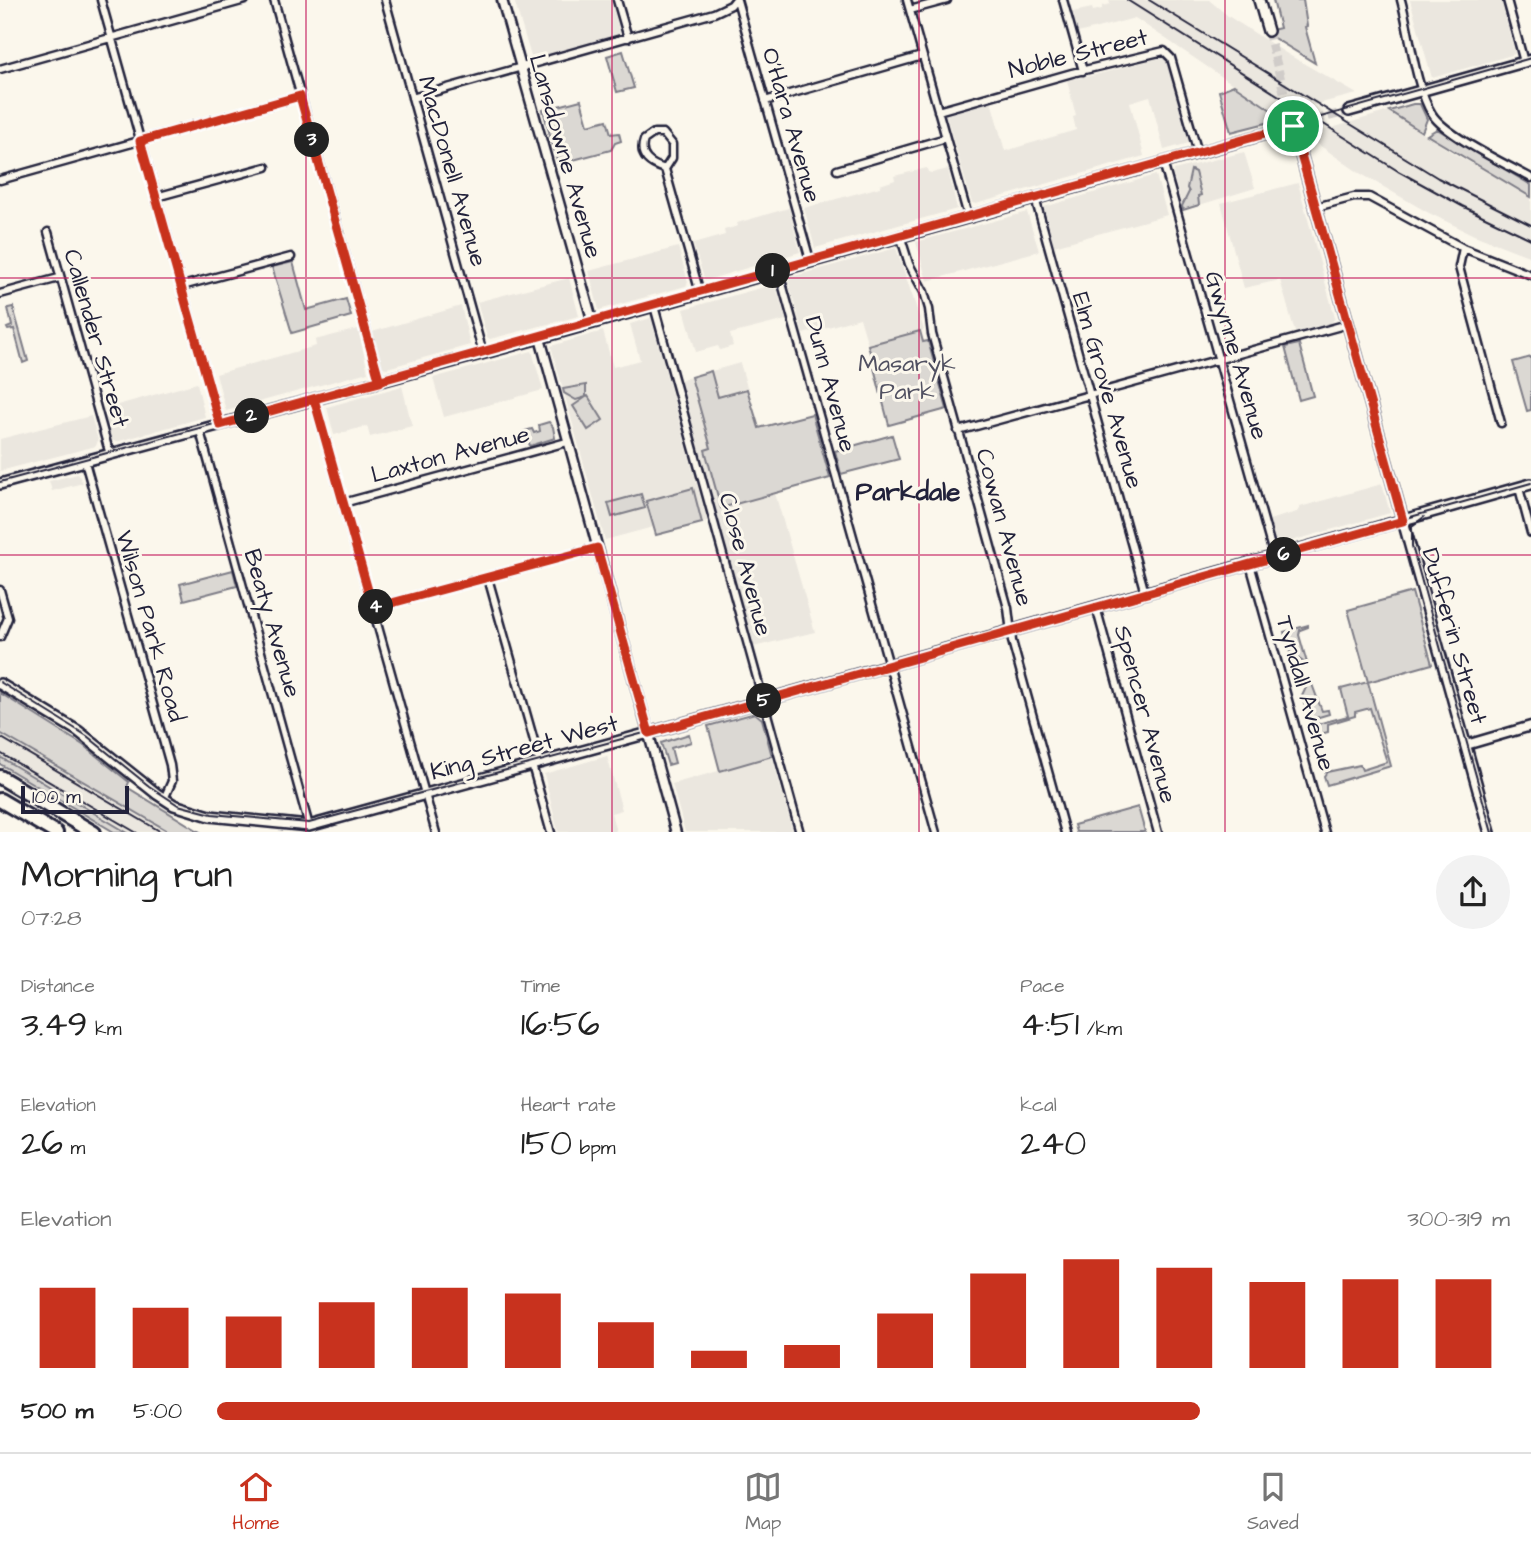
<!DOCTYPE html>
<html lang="en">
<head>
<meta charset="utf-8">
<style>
  body { margin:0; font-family:"Architects Daughter",sans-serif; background:#f2f2f2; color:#222; height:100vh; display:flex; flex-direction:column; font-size:26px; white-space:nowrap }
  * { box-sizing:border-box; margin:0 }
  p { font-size:23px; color:#767676 }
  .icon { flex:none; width:38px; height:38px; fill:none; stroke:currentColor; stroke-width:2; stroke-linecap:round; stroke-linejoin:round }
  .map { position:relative; height:832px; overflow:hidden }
  .side { display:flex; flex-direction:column; background:#fff; flex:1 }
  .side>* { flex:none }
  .scale { position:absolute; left:21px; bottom:18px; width:108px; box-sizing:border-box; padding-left:7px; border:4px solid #22223b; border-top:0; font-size:19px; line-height:24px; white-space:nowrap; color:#22223b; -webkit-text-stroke:5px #fbf7ec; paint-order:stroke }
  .pin { position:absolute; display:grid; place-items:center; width:60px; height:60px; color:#fff; margin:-30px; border:4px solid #fff; border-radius:50%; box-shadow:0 2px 7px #0007 }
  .km { position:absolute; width:35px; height:35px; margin:-18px; border-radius:50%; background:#222; color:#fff; font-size:19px; line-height:35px; text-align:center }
  .round { display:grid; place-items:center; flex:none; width:74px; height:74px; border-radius:37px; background:#f2f2f2 }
  .head { display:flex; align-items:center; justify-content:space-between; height:119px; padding:0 21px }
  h1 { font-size:38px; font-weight:600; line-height:52px }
  .metrics { display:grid; grid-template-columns:repeat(3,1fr); gap:10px; height:119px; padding:7px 21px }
  .metrics div { display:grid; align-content:center }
  .metrics b { font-size:35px; font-weight:600 }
  .metrics small { font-size:19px; font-weight:400 }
  .metrics p { font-size:19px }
  .chart { height:196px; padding:14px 21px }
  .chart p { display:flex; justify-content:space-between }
  .chart svg { width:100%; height:126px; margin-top:7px; stroke:#c8321e; stroke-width:6 }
  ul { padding:0 21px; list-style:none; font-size:23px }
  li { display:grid; grid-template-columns:112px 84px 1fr; align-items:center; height:52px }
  li i { height:18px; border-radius:9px; background:#c8321e }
  .dock { display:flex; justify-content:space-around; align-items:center; height:98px; border-top:2px solid #e0e0e0; background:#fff; font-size:19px; color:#767676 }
  .dock a { display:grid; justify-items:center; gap:4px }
  .dock .selected { color:#c8321e }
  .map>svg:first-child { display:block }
  .built { fill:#ebe7df }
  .green { fill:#dbd8d3; stroke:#7e7d87; stroke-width:2 }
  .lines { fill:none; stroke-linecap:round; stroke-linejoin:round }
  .secondary-tunnel { stroke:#d0ccc9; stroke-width:9; stroke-dasharray:9 4.5; stroke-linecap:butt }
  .minor-casing { stroke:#22223b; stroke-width:11 }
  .tertiary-casing { stroke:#22223b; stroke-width:13 }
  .secondary-casing { stroke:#22223b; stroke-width:14 }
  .motorway-casing { stroke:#22223b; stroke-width:18 }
  .minor { stroke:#fbf7ec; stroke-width:6 }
  .tertiary { stroke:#fbf7ec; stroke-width:8 }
  .secondary { stroke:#fbf7ec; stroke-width:9 }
  .motorway { stroke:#fbf7ec; stroke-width:12 }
  .tram { stroke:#22223b; stroke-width:2 }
  .rail { stroke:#22223b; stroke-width:2 }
  .route-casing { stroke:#fff; stroke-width:14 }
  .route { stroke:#c8321e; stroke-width:9 }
  .grid { fill:none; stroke:#c2185b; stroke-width:2; stroke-opacity:0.55 }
  .labels { text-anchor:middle; stroke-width:6; stroke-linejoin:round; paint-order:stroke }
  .street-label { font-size:24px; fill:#22223b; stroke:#fbf7ec }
  .park-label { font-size:24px; fill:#505061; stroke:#fbf7ec }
  .neighbourhood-label { font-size:26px; font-weight:bold; fill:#22223b; stroke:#fbf7ec }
</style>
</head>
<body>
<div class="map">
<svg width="1531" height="833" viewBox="0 0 1531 833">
  <rect width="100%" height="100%" fill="#fbf7ec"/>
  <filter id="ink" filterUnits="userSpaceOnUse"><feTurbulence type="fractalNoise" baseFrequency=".0143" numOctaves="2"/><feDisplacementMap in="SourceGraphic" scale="14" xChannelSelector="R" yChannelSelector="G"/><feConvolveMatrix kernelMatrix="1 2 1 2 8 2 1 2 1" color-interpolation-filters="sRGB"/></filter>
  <g filter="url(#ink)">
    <path class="built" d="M 514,0 L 611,0 L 620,33 L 617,37 L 532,60 Z
      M 1109,0 L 1209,0 L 1228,16 L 1289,55 L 1357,94 L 1277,114 L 1135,18 L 1078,33 L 1073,12 L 1092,8 L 1093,11 L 1102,9 L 1102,6 L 1110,4 Z
      M 1410,0 L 1501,0 L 1515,54 L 1432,78 Z
      M 1162,57 L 1167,60 L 1189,143 L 1164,150 L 1150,96 L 1130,102 L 1144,156 L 976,204 L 972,203 L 946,115 L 991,101 L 1005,151 L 1076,130 L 1073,117 L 1076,116 L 1067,80 L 1095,75 Z
      M 1389,111 L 1453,153 L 1531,197 L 1531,257 L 1474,235 L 1427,212 L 1358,172 L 1309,138 L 1308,135 Z
      M 1244,152 L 1255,188 L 1183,210 L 1173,174 L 1174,170 Z
      M 927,168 L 928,172 L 932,173 L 948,169 L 957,209 L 815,248 L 804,208 L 880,187 L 880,185 L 895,180 L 894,176 Z
      M 1156,175 L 1167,215 L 1054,246 L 1044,207 Z
      M 1298,183 L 1335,318 L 1331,323 L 1295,332 L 1280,280 L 1244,288 L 1221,203 Z
      M 789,208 L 800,252 L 707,280 L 704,278 L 693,244 L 725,235 L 724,230 L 738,226 L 737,223 Z
      M 1027,212 L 1039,251 L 927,281 L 916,242 Z
      M 678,247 L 688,282 L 686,286 L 599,310 L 589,271 Z
      M 896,248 L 924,330 L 868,345 L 860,318 L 803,334 L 788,280 L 791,277 Z
      M 569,278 L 579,316 L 490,339 L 487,337 L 477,302 Z
      M 775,284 L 786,320 L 730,334 L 733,346 L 720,350 L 718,346 L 696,352 L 684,309 Z
      M 461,306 L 470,345 L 387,368 L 382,367 L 372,332 Z
      M 651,318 L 707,521 L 656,535 L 653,527 L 605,540 L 551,346 L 603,331 L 613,367 L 640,360 L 630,324 Z
      M 358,329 L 368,372 L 226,411 L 216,374 L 316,346 L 315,340 Z
      M 532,351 L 543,390 L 444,417 L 433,378 Z
      M 740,363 L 759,428 L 812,414 L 830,478 L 775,493 L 815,632 L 753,647 L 680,380 Z
      M 197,383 L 205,417 L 116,442 L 111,440 L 103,409 Z
      M 402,386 L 412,426 L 370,437 L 367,426 L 334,435 L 327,407 Z
      M 91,416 L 98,440 L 96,446 L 0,471 L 0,439 Z
      M 78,474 L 83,483 L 52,491 L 49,481 Z
      M 1382,484 L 1390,513 L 1281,544 L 1275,540 L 1269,520 L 1297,512 L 1300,507 Z
      M 0,733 L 109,796 L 170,832 L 126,832 L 0,757 Z
      M 607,756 L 622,810 L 611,813 L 616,832 L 558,832 L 544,774 Z
      M 772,756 L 793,832 L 685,832 L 672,784 Z"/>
    <path class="green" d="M 1273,0 L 1303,0 L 1307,26 L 1305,27 L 1315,63 L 1264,32 L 1280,28 Z
      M 623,51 L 634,88 L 617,92 L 607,56 Z
      M 1234,85 L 1277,114 L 1278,120 L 1231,132 L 1219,91 Z
      M 581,100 L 588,125 L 607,120 L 611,134 L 619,133 L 621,141 L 615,143 L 611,150 L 558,164 L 543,110 Z
      M 1413,104 L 1420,104 L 1427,119 L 1422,132 L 1389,111 Z
      M 1437,129 L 1531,185 L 1531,197 L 1427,135 Z
      M 1191,170 L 1195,172 L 1201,195 L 1198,196 L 1199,205 L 1183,210 L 1182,206 L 1189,192 L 1187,188 Z
      M 293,262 L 306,310 L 346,299 L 351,316 L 292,333 L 272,267 Z
      M 13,307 L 28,361 L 23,363 L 14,329 L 8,330 L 7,328 L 12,326 L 8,308 Z
      M 920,331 L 923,342 L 928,341 L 947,409 L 889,425 L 868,345 Z
      M 1299,344 L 1313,396 L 1299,400 L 1285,347 Z
      M 1531,357 L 1531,410 L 1527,411 L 1513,362 Z
      M 711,371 L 718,397 L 747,389 L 759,428 L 812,414 L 830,478 L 721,508 L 705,450 L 711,448 L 691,377 Z
      M 586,385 L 586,397 L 588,396 L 603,420 L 588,430 L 573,406 L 586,397 L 576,400 L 564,393 L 563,389 Z
      M 549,422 L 553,427 L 555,438 L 530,446 L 525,431 L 532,429 L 534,433 L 540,431 L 539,425 Z
      M 892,435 L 899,459 L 841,474 L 835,451 Z
      M 693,488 L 702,523 L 656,535 L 646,501 Z
      M 641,494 L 645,508 L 612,517 L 608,503 Z
      M 233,570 L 237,586 L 184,600 L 180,584 Z
      M 1412,592 L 1432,664 L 1368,682 L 1348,610 Z
      M 1308,625 L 1308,627 L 1300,630 L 1299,635 L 1307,663 L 1305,663 L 1290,653 L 1284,632 Z
      M 1310,679 L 1322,711 L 1328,710 L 1329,714 L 1309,720 L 1302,696 Z
      M 1368,682 L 1391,766 L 1327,785 L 1324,776 L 1327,772 L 1360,765 L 1362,770 L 1387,762 L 1370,708 L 1355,712 L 1355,716 L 1328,724 L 1328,732 L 1313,736 L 1310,726 L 1348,716 L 1341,689 Z
      M 0,693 L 83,745 L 129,782 L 127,787 L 200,832 L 170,832 L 0,733 Z
      M 755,713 L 762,719 L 772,756 L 720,771 L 708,726 Z
      M 689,734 L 691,742 L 671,748 L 675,763 L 668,765 L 661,743 Z
      M 0,757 L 126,832 L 114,832 L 0,764 Z
      M 1138,807 L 1145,832 L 1076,832 L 1074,825 Z"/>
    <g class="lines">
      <path class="secondary-tunnel" d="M 1268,31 L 1293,126 L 1349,111"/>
      <defs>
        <path id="minor" d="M 101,0 L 220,425
          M 274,0 L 380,381
          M 385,0 L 483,353
          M 617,0 L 628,38
          M 737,0 L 810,260
          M 907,0 L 968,216
          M 1063,0 L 1083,71
          M 1401,0 C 1410,32 1415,87 1432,114 C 1446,136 1506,164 1531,178
          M 1507,0 L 1524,62
          M 910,10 L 947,0
          M 0,69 L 245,0
          M 412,98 L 714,13 L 731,5 L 735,0
          M 765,101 L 922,56
          M 938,111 L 1072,73 L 1164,51 L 1171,58 L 1198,153
          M 1163,162 L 1274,557
          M 665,169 C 651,165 638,157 644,140 L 654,133 L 663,133 L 672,144 L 672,158 L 665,169 L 700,293
          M 837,170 L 946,138
          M 0,180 L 300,96
          M 156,197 L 266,167
          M 1035,198 L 1145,593
          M 1316,207 L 1354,197 L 1369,197 L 1463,248 L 1531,275
          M 48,232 L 110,455
          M 900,235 L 909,264 L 924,292 L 929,309 L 932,334 L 1008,608 L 1012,641 L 1065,833
          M 1463,248 L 1459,267 L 1501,423
          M 778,269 L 936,833
          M 182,286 L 291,257
          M 0,294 L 59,278
          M 654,306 L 800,833
          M 314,399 L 436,833
          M 200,431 L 309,826
          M 958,431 L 1348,324
          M 85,462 L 170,765 L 172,781 L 164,799
          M 1519,488 L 1531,533
          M 343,503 L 567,442
          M 1250,564 L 1325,833
          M 488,578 L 540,762
          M 0,590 L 8,618 L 0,637
          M 1096,607 L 1158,833
          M 373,608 L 597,548
          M 532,765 L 551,833"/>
        <path id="tertiary" d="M 502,0 L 593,323
          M 540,338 L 676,833
          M 1466,745 L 1531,726"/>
        <path id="secondary" d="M 1259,0 L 1268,31
          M 1349,111 L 1531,60
          M 0,484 L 540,338 L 1293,126 L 1490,833
          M 0,684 L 78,731 L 157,794 L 174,805 L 210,816 L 309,826 L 656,731 L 1531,484"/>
        <path id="motorway" d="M 0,777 L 94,833
          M 0,800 L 56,833"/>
      </defs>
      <use href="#minor" class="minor-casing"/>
      <use href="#tertiary" class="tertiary-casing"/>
      <use href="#secondary" class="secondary-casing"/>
      <use href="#motorway" class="motorway-casing"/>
      <use href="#minor" class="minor"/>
      <use href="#tertiary" class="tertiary"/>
      <use href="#secondary" class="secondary"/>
      <use href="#motorway" class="motorway"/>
      <path class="tram" d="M 0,482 L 602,319 L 1531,58
        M 1424,517 L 1412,526 L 1412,546 L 1492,833
        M 0,682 L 87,736 L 149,786 L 178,805 L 212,814 L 309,823 L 659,729 L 1531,483"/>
      <path class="rail" d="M 1127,0 L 1398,171 L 1462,206 L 1531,239
        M 1149,0 L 1438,178 L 1531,225
        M 0,737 L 163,833
        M 0,753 L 137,833"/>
    </g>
  </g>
  <g class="lines" filter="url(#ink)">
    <defs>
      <path id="route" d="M 1293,126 C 935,223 578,328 220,425 L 140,141 L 300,96 L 380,382 L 314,399 L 373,608 L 597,548 L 649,733 L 1403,521 L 1293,126"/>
    </defs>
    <use href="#route" class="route-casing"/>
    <use href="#route" class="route"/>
  </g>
  <path class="grid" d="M 306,0 L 306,833M 612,0 L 612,833M 919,0 L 919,833M 1225,0 L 1225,833M 0,278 L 1531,278M 0,555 L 1531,555"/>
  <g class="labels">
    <g class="street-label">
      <text transform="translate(1078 53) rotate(-14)" y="8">Noble Street</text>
      <text transform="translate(792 125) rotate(74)" y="8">O'Hara Avenue</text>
      <text transform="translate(566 156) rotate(74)" y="8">Lansdowne Avenue</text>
      <text transform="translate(453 171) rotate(74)" y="8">MacDonell Avenue</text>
      <text transform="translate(97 338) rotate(74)" y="8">Callender Street</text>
      <text transform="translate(1237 355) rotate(74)" y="8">Gwynne Avenue</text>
      <text transform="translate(831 384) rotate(75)" y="8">Dunn Avenue</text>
      <text transform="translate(1108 390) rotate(74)" y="8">Elm Grove Avenue</text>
      <text transform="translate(450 454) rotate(-15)" y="8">Laxton Avenue</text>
      <text transform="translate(1005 527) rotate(75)" y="8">Cowan Avenue</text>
      <text transform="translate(746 564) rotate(75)" y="8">Close Avenue</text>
      <text transform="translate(273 623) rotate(74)" y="8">Beaty Avenue</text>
      <text transform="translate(151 626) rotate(74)" y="8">Wilson Park Road</text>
      <text transform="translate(1455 636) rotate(74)" y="8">Dufferin Street</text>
      <text transform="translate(1306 693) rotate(74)" y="8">Tyndall Avenue</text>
      <text transform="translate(1146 714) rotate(75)" y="8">Spencer Avenue</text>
      <text transform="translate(524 747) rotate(-15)" y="8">King Street West</text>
    </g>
    <g class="park-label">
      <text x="907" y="371">Masaryk<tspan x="907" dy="28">Park</tspan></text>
    </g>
    <g class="neighbourhood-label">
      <text x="908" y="500">Parkdale</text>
    </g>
  </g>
</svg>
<div class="scale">100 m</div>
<div class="pin" style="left:1293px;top:126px;background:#1e9e55"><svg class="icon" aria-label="arrive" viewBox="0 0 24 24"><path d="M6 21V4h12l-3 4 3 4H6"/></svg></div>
<b class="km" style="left:773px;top:271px">1</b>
<b class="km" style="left:252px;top:416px">2</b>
<b class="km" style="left:312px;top:140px">3</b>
<b class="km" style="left:376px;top:607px">4</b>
<b class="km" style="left:764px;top:701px">5</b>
<b class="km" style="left:1284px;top:555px">6</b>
</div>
<section class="side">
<div class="head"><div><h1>Morning run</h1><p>07:28</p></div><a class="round"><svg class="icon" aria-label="share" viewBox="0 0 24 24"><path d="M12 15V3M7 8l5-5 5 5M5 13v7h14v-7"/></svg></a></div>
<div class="metrics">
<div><p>Distance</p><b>3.49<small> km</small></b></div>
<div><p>Time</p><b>16:56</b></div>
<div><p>Pace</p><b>4:51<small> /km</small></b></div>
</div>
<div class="metrics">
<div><p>Elevation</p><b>26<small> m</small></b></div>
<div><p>Heart rate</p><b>150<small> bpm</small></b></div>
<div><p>kcal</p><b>240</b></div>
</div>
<div class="chart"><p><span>Elevation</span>300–319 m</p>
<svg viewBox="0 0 160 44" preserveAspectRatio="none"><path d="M5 44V16M15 44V23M25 44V26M35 44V21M45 44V16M55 44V18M65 44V28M75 44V38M85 44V36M95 44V25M105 44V11M115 44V6M125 44V9M135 44V14M145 44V13M155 44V13"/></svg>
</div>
<ul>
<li><b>500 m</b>5:00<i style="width:76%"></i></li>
</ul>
</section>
<nav class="dock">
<a class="selected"><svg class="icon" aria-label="home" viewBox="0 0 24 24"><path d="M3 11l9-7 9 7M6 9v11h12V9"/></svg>Home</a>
<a><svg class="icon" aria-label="map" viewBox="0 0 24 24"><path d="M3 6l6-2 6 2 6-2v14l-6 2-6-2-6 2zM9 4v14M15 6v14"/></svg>Map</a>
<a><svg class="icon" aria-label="saved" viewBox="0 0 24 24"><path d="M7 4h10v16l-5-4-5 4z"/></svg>Saved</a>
</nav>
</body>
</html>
